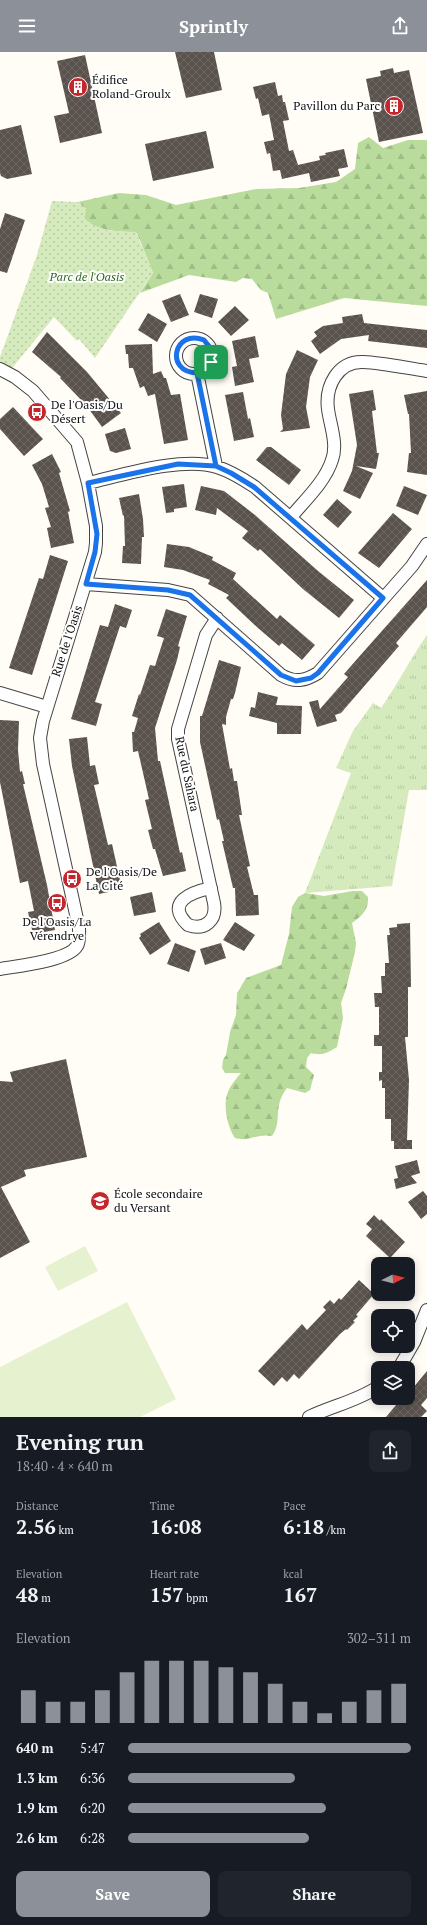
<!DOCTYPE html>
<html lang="en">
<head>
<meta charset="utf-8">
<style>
  body { margin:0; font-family:"PT Serif",serif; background:#20242c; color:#f1f3f6; height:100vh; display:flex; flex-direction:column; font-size:15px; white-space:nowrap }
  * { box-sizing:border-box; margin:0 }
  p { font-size:13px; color:#9ea1a6 }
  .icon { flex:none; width:22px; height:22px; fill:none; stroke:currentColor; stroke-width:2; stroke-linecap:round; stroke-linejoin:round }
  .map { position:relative; height:1365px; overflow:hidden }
  .side { display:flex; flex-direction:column; background:#171b24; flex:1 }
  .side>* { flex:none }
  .needle { width:26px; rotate:84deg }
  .tools { position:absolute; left:371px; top:1205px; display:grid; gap:8px }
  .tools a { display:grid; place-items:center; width:44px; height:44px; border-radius:8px; background:#171b24; box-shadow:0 2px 10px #0003; font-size:20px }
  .pin { position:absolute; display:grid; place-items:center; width:34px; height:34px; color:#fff; margin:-17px; border-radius:8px; box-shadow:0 2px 6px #0006 }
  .round { display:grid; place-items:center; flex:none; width:42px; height:42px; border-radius:8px; background:#20242c }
  .overview { display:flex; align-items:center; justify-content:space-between; height:68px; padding:0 16px }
  h1 { font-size:22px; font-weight:700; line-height:30px }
  .figures { display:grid; grid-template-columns:repeat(3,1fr); gap:6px; height:68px; padding:4px 16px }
  .figures div { display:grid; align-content:center }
  .figures b { font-size:20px; font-weight:700 }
  .figures small { font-size:11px; font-weight:400 }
  .figures p { font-size:11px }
  .chart { height:112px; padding:8px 16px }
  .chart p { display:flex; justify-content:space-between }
  .chart svg { width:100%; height:72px; margin-top:4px; stroke:#8c9099; stroke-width:6 }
  .action { display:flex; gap:8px; margin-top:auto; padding:8px 16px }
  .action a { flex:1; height:46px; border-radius:8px; background:#8c9099; color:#fff; font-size:16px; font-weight:700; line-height:46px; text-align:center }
  .action a+a { background:#20242c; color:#f1f3f6 }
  ul { padding:0 16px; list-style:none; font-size:13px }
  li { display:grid; grid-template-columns:64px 48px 1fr; align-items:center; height:30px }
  li i { height:10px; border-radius:5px; background:#8c9099 }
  header { display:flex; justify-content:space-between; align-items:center; height:52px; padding:0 16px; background:#8c9099; color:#fff; font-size:18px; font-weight:700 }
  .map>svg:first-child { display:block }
  .grass { fill:url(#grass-tufts) }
  .forest { fill:url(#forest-firs) }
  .park { fill:url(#park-dots) }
  .pitch { fill:#e6f2cf }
  .building { fill:url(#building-cross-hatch) }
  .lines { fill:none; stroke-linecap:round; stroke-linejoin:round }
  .street-casing { stroke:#444; stroke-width:14 }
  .street { stroke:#fff; stroke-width:12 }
  .route-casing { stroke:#fff; stroke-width:8 }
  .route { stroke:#1a73e8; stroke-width:5 }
  .labels { text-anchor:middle; stroke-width:4; stroke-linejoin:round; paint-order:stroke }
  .poi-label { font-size:12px; fill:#111; stroke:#fff; text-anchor:start }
  .park-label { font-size:12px; font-style:italic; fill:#2f6b1f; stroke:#fff }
  .street-label { font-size:12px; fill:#111; stroke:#fff }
</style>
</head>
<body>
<header><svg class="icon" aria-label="menu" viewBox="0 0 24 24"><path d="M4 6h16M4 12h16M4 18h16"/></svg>Sprintly<svg class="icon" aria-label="share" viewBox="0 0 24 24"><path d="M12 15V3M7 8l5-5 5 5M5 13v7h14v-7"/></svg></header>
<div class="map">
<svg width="427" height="1365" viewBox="0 0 427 1365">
  <defs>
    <pattern id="grass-tufts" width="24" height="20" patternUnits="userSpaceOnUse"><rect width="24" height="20" fill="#d5ebbd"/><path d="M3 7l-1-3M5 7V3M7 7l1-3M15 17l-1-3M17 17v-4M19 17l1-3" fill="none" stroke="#b6c8a1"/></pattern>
    <pattern id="forest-firs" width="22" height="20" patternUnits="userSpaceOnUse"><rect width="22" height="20" fill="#b9dc9c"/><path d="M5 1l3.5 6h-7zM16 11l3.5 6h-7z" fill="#9ebc85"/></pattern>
    <pattern id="park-dots" width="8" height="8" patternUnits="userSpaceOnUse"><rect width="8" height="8" fill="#d5ebbd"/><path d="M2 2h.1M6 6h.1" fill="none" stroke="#b6c8a1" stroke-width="1.8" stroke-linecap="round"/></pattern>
    <pattern id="building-cross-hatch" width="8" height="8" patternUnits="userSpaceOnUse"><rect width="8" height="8" fill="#5a524d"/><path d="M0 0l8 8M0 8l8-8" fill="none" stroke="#6d6662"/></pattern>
  </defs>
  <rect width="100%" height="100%" fill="#fffdf5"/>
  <path class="grass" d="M 427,583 L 427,738 L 409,738 L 392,834 L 305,841 L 351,721 L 336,716 L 353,679 L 373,651 L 381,656 C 398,632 410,607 427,583 Z"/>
  <path class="forest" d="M 369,85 L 383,96 L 408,88 L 427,88 L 427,254 L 344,246 L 276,267 L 268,241 L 261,238 L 252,227 L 243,226 L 236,230 L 189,223 L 140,241 L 153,221 L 137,181 C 119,179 96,180 84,166 L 86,157 L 78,150 L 119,141 L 146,143 L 176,153 L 256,137 L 299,136 L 336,130 L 355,117 L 358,91 Z
    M 353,839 L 362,839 L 368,845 C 369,857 362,864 352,871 L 356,891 L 355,900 L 346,937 L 341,951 L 343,966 L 337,995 C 327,1001 322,1004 311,1001 L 307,1006 L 306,1015 L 314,1023 L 310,1038 L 305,1041 L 287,1036 C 272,1055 283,1069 272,1084 C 258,1081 250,1090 235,1086 C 228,1076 223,1055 227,1043 C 229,1035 236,1027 241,1021 L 225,1021 L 222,1016 L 223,1008 L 226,1003 L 230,980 L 236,963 L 237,941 L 239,938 L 246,926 L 281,913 L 289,882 L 292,855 L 298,845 L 305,841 L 324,844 Z"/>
  <path class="park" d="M 52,149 L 78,150 L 86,157 L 84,166 C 96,180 119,179 136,180 L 153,221 L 95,306 L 79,287 L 77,289 L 54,265 L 8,321 L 0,317 L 0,305 L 37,203 Z"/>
  <path class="pitch" d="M 85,1194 L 98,1219 L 58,1239 L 45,1215 Z
    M 127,1250 L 176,1347 L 140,1365 L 0,1365 L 0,1315 Z"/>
  <path class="building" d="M 175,0 L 214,0 L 222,38 L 186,46 Z
    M 85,3 L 102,81 L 60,91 L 54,64 L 69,61 L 57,9 Z
    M 393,16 L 394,21 L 409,18 L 423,81 L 379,90 L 366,27 L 381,24 L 380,19 Z
    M 275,30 L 278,44 L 282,43 L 283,50 L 285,50 L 289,68 L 283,69 L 289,99 L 293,98 L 298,113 L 320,108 L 319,104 L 326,103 L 325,101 L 344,97 L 348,115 L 338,117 L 340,124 L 311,130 L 309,121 L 282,127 L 280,118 L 273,119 L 270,101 L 267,102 L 264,90 L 274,88 L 269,62 L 262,64 L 258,46 L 256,47 L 253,35 Z
    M 21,73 L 32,122 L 7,127 L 1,124 L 0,121 L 0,78 Z
    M 206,79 L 214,116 L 153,129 L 145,92 Z
    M 5,161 L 25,168 L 7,221 L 0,219 L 0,177 Z
    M 180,242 L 189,263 L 171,270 L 162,249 Z
    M 200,242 L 218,247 L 212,266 L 194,260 Z
    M 235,254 L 249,268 L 231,284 L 218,270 Z
    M 148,261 L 167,272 L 157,290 L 138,278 Z
    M 362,262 L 364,271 L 427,278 L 427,296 L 368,289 L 369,283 L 341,287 L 320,302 L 311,289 L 317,284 L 314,280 L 323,274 L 343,271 L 342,265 Z
    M 47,280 L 87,320 L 121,361 L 102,375 L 86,353 L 60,326 L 61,325 L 32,300 Z
    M 255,284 L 259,305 L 249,307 L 254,330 L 235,334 L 232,315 L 237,314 L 232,289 Z
    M 152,292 L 153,322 L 161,319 L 164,326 L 166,326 L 171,343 L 180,342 L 188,388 L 164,392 L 155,342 L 148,344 L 144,334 L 140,336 L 133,316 L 129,316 L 128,302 L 126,302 L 125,293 Z
    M 297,298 L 318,308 L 310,325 L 306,355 L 310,376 L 280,380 L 283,377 L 281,363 L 286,322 Z
    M 373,338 L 376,358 L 372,359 L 377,401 L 379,401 L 376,417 L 356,414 L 373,421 L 360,447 L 343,439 L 352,419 L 357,393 L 349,342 Z
    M 427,339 L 427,423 L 407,420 L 409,401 L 411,401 L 409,362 L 408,362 L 404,343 Z
    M 243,340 L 248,367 L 250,366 L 254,385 L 234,389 L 225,343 Z
    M 13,355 L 43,387 L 24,404 L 0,377 L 0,367 Z
    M 125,376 L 131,397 L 116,401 L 110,399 L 105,382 Z
    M 267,395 L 271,395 L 301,418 L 289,433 L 256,408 Z
    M 52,402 L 61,420 L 59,421 L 70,459 L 68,460 L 74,491 L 51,496 L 47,476 L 51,475 L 45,456 L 49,455 L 42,432 L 32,413 Z
    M 184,432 L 187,455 L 174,457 L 174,460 L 166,461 L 162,435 Z
    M 201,434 L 224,439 L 255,463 L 318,519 L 354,548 L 339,566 L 303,537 L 260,497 L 258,499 L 242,486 L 248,479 L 217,456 L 216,463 L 195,458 Z
    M 404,434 L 427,443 L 418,463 L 396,454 Z
    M 139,442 L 143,467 L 144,485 L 142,485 L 141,512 L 122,511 L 123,494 L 125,494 L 124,463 L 123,464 L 119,446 Z
    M 337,447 L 352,460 L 338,476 L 323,463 Z
    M 393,461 L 412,477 L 379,516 L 358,501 Z
    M 167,492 L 189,495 L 213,505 L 212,508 L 236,521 L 233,527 L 277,567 L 280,563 L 315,593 L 302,608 L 282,591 L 279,594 L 258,576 L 226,546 L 229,543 L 208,532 L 210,528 L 183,518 L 164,515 Z
    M 50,503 L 68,509 L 32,623 L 9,616 L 39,526 L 43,527 Z
    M 427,528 L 427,555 L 396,591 L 399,594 L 341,661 L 335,663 L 337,669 L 317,675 L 309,650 L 318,648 L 320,657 L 348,625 L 344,622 L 358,606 Z
    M 115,552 L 132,558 L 126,576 L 120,574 L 95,650 L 102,652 L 96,674 L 71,667 L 100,573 L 108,575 Z
    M 166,557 L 187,564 L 178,594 L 180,595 L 177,608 L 155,676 L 158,709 L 160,709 L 180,801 L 182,800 L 186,819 L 163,824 L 155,797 L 153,797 L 148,778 L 152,777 L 145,748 L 149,747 L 138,699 L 133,700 L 132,680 L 134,680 L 138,666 L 132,664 L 139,642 L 140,643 L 150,613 L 155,614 L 164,586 L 157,584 Z
    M 219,608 L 241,615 L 235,641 L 233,647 L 231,647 L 226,665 L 226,673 L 222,672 L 230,717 L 232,716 L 234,729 L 237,729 L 242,763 L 239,763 L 250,814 L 247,815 L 254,843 L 258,843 L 259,863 L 236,864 L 235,836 L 233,836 L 222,789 L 224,789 L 219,767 L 217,768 L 200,690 L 200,664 L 202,664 Z
    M 258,640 L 278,645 L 276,653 L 302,654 L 301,682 L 277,682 L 277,671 L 249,664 L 251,655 L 255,656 Z
    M 0,668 L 19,669 L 18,698 L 20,720 L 22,719 L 25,732 L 23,732 L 47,833 L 55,878 L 33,882 L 28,860 L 34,859 L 28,829 L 20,831 L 0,730 Z
    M 87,685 L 90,714 L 95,713 L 99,732 L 94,733 L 108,793 L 112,792 L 122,837 L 99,842 L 72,714 L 69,687 Z
    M 152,840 L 156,860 L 134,864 L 130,845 Z
    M 159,870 L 171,889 L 150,903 L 139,886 L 141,884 L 140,882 Z
    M 235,870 L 255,883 L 244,899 L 223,888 Z
    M 410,871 L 411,935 L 408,935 L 408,985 L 405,985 L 409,1028 L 407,1088 L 412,1088 L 412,1097 L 394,1097 L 394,1089 L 391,1089 L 391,1067 L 385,1067 L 385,1036 L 382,1036 L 382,1028 L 379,1029 L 379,1020 L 382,1020 L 382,994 L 374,994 L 374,983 L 379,983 L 379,955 L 375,955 L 374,941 L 382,941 L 381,924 L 385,924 L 385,911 L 389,911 L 387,883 L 390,883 L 389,876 L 397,875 L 397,872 Z
    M 175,891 L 196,899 L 189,920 L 167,912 Z
    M 221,891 L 226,906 L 205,913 L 200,897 Z
    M 66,1007 L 87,1105 L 24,1118 L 26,1124 L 1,1135 L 30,1190 L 0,1206 L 0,1029 L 13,1030 L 10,1020 Z
    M 417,1108 L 420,1121 L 411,1124 L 417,1131 L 396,1137 L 394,1127 L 398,1126 L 395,1114 Z
    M 423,1139 L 427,1144 L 427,1162 L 421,1167 L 408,1150 Z
    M 374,1163 L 380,1169 L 381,1167 L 405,1190 L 390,1206 L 366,1184 L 372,1177 L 366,1172 Z
    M 359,1228 L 374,1242 L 356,1263 L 358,1264 L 353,1269 L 355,1270 L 347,1278 L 346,1277 L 340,1282 L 299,1327 L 294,1322 L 287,1330 L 282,1325 L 274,1334 L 258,1319 L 302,1272 L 307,1278 L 326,1258 L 323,1255 L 330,1248 L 334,1252 L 339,1246 L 341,1248 Z
    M 427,1319 L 427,1346 L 421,1353 L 427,1359 L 421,1365 L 386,1365 L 402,1346 L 408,1346 L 408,1342 Z"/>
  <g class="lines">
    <defs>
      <path id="street" d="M176 304a18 18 0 1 1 36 0a18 18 0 1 1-36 0Z
        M 0,317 L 15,325 L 33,339 L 77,390 L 88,431 L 96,474 L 96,491 L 95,500 L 43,669 L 40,686 L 43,712 L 79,876 C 79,882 80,889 77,894 C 68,909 17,914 0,917
        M 197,321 L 216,414
        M 88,431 C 123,423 183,404 217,415 C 230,419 243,427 255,435 L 383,546
        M 291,465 C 305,448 325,430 332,408 C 338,392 330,373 328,357 C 325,334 338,309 363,310 C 384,311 406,316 427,319
        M 86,532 L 168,538 L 190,543 L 281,623 C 295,631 305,629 318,621 L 412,514 L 427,492
        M 0,641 L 47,655
        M 211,836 C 192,840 164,850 188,873 C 205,879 217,868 214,851 L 178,687 L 178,677 L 206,583 L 217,566
        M 399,1316 L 414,1290 L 427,1258
        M 309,1365 C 332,1354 357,1349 378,1335"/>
    </defs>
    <use href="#street" class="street-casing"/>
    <use href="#street" class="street"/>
  </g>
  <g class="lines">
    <defs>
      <path id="route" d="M 211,310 L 203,320 L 197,321 L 216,414 L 178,412 L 88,431 L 97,482 L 95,500 L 86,532 L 168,538 L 190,543 L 281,623 L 296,629 L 311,626 L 318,621 L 383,546 L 254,435 L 231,421 L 216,414 L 197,321 C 164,320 174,276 204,288 L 212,298 L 211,310"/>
    </defs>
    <use href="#route" class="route-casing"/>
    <use href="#route" class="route"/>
  </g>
  <defs>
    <symbol id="building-disc" viewBox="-11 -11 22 22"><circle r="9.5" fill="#c4262e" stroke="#fff"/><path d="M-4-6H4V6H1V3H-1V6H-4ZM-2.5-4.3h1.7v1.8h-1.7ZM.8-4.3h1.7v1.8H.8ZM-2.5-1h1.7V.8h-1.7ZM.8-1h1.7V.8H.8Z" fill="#fff"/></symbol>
    <symbol id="bus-disc" viewBox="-11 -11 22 22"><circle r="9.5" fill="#c4262e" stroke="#fff"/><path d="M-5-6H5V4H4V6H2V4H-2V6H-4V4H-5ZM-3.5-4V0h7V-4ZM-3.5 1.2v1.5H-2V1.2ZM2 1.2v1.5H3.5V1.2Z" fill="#fff"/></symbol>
    <symbol id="school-disc" viewBox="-11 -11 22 22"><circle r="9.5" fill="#c4262e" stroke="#fff"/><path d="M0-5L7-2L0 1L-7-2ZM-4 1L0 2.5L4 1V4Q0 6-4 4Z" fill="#fff"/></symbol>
  </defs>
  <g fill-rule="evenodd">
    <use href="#building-disc" x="67" y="24" width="22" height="22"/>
    <use href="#building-disc" x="383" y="43" width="22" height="22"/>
    <use href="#bus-disc" x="26" y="349" width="22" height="22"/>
    <use href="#bus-disc" x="61" y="816" width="22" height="22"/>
    <use href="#bus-disc" x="46" y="840" width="22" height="22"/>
    <use href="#school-disc" x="89" y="1138" width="22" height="22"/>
  </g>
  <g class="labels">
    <g class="poi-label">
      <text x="92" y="32">Édifice<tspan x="92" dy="14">Roland-Groulx</tspan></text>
      <text x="380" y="58" text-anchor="end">Pavillon du Parc</text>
      <text x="51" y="357">De l'Oasis/Du<tspan x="51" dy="14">Désert</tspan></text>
      <text x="86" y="824">De l'Oasis/De<tspan x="86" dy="14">La Cité</tspan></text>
      <text x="57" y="874" text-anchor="middle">De l'Oasis/La<tspan x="57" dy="14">Vérendrye</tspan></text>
      <text x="114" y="1146">École secondaire<tspan x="114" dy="14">du Versant</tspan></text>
    </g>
    <g class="park-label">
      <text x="87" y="229">Parc de l'Oasis</text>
    </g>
    <g class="street-label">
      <text transform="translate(67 589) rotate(-72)" y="4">Rue de l'Oasis</text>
      <text transform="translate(187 722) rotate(78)" y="4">Rue du Sahara</text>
    </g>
  </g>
</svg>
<div class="tools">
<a><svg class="needle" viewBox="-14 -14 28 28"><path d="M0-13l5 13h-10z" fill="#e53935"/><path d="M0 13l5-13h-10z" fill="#9ea1a6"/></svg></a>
<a><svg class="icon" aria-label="locate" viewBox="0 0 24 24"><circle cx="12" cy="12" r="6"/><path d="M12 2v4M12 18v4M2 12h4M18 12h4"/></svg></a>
<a><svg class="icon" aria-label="layers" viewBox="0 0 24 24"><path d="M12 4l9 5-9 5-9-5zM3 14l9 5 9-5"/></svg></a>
</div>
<div class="pin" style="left:211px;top:310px;background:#1e9e55"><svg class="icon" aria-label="arrive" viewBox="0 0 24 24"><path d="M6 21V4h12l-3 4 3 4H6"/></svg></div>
</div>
<section class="side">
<div class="overview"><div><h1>Evening run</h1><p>18:40 · 4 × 640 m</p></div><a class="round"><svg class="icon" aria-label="share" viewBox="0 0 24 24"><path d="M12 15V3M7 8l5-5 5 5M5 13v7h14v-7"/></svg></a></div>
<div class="figures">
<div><p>Distance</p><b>2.56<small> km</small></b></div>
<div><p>Time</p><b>16:08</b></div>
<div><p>Pace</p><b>6:18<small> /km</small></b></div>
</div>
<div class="figures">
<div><p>Elevation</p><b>48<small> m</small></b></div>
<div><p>Heart rate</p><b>157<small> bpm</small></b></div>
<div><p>kcal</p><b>167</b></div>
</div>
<div class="chart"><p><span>Elevation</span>302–311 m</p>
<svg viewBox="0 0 160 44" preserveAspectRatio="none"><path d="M5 44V24M15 44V31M25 44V31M35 44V24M45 44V13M55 44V6M65 44V6M75 44V6M85 44V10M95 44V13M105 44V20M115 44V31M125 44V38M135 44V31M145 44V24M155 44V20"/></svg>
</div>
<ul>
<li><b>640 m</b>5:47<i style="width:100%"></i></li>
<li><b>1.3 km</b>6:36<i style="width:59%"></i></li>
<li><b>1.9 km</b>6:20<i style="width:70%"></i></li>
<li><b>2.6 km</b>6:28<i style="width:64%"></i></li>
</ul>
<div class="action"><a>Save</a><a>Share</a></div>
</section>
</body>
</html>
